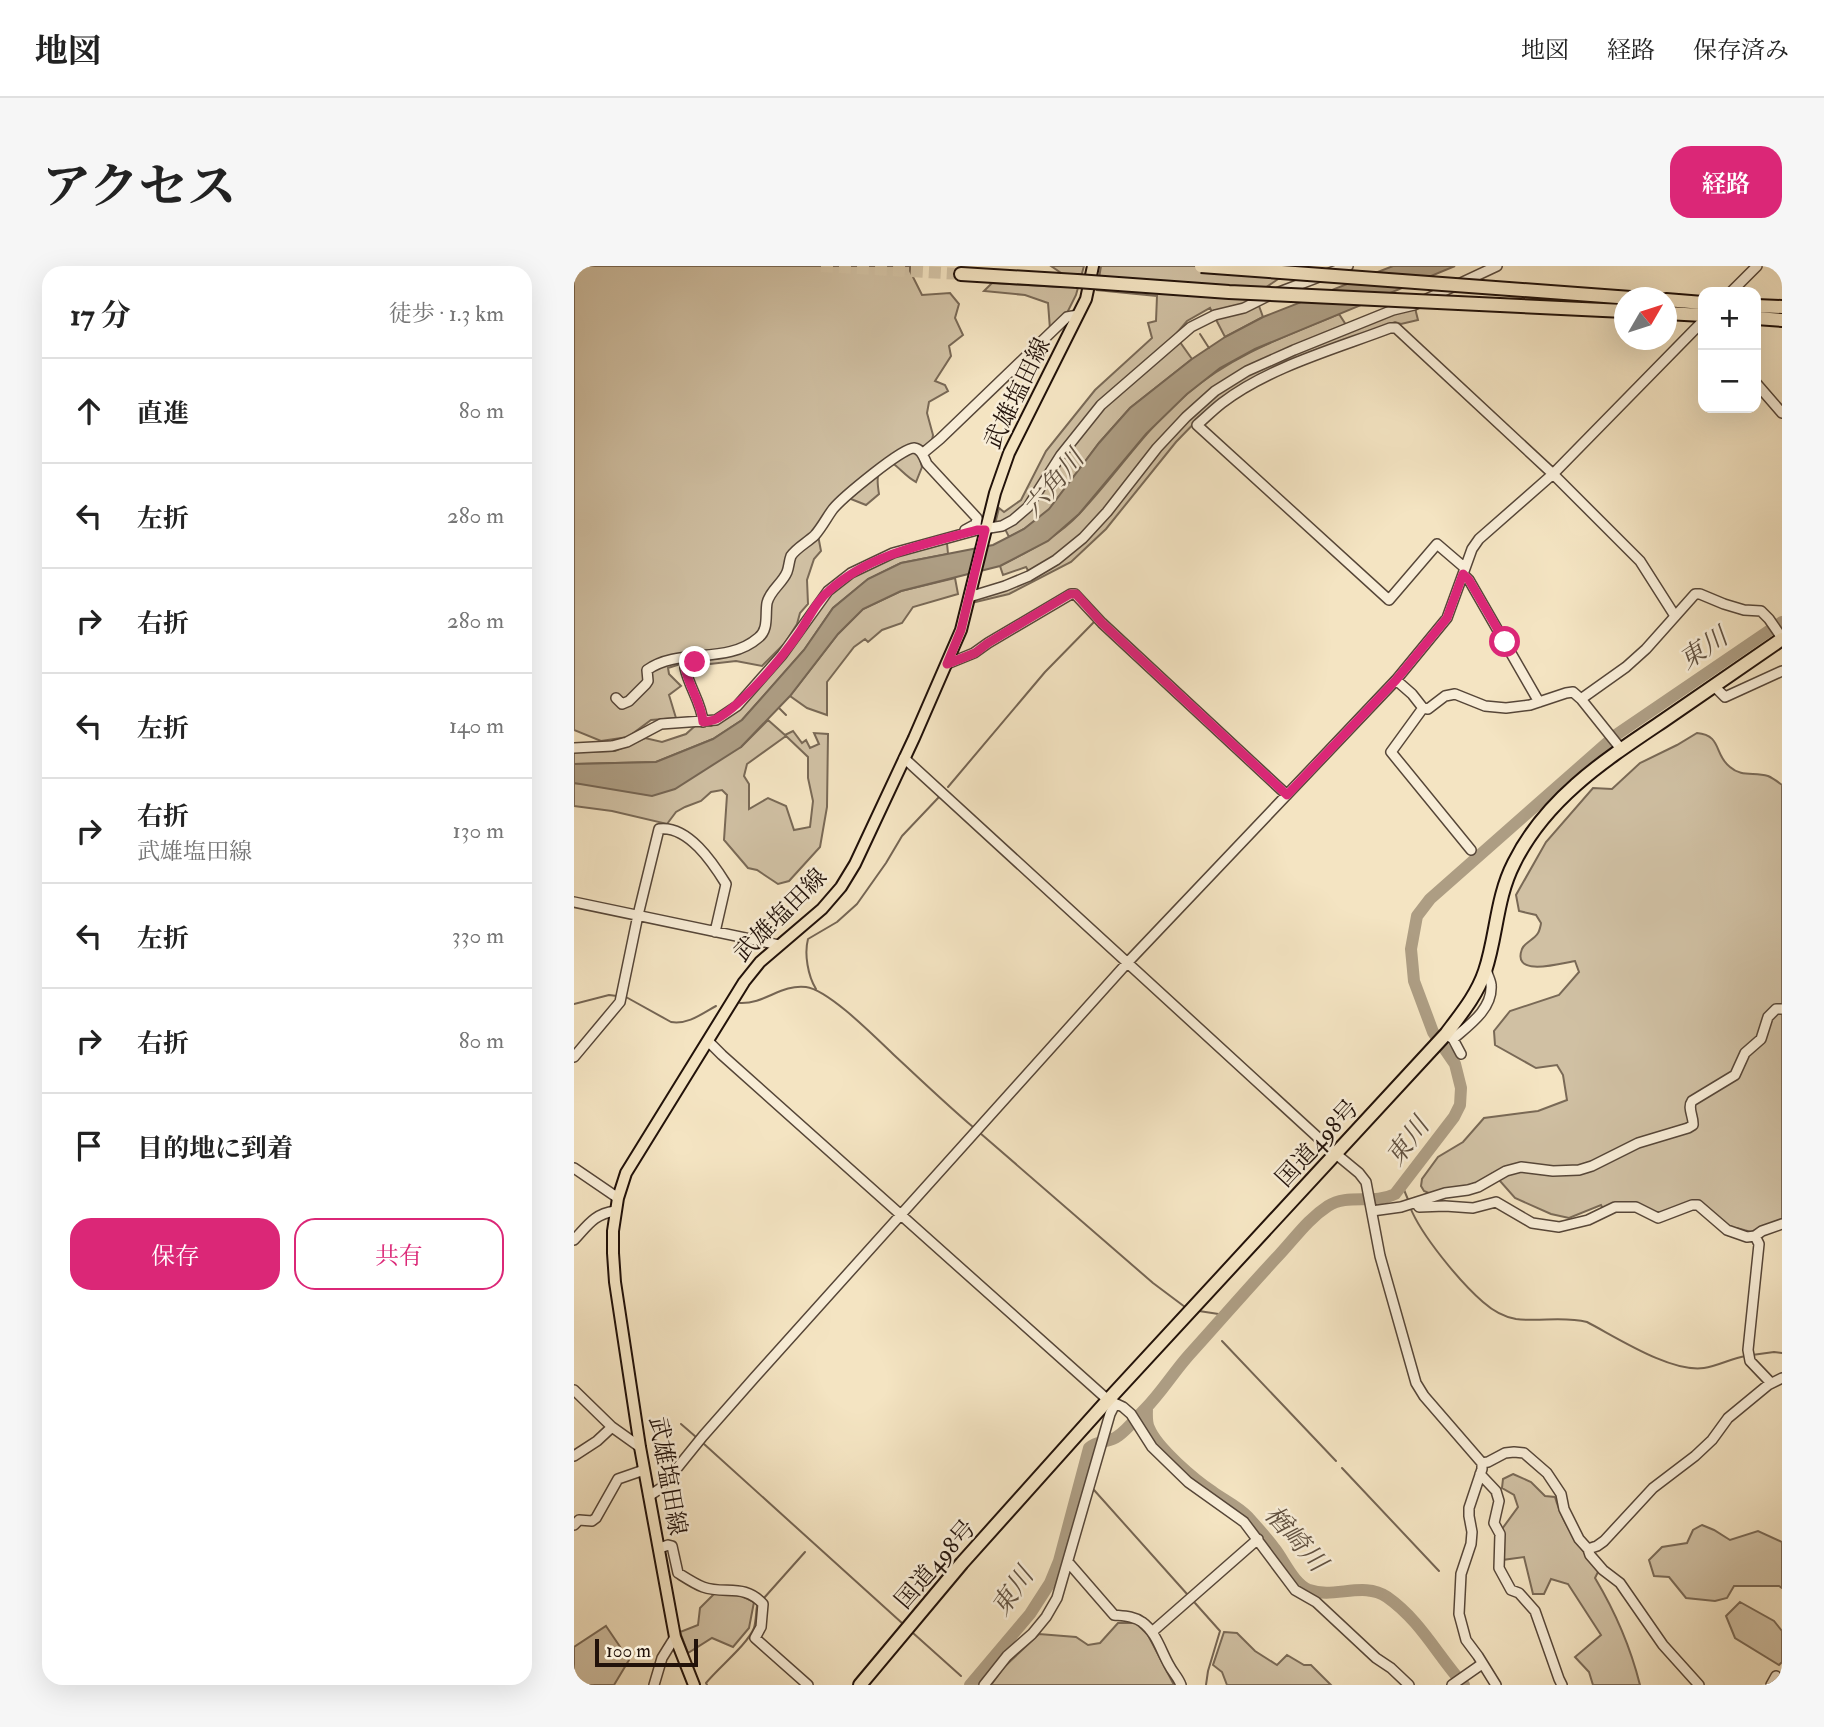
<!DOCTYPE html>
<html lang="ja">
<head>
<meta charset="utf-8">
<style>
	:root { --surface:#fff; --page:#f6f6f6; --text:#222; --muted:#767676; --line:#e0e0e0; --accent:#db2777 }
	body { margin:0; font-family:"IM FELL Double Pica","Noto Serif JP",serif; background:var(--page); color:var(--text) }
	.controls { position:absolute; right:21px; top:21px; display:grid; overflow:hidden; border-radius:14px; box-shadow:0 7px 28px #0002 }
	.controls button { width:63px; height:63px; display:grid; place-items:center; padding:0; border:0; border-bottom:2px solid var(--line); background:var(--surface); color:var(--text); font:35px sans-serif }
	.compass { position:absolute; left:1040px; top:21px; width:63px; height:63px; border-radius:50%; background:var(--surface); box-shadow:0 7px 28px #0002; rotate:51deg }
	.scale { position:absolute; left:21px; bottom:18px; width:103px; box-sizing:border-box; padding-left:7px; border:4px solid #22120a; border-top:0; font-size:19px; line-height:24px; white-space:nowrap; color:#22120a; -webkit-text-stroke:5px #f8edd7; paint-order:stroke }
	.stop { position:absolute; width:21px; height:21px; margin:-16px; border:5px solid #db2777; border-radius:50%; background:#fff }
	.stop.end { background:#db2777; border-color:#fff; box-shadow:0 2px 7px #0008 }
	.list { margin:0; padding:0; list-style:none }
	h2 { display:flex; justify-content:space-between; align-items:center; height:91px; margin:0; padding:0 28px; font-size:30px }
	h2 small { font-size:23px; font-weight:400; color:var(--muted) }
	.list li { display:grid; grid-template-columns:46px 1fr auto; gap:21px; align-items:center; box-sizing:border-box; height:105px; padding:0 28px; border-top:2px solid var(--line) }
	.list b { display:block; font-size:26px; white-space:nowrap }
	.list p { margin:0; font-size:23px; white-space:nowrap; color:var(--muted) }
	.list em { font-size:23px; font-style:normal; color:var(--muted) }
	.actions { display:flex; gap:14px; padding:21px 28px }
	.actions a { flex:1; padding:16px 0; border:2px solid var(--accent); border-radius:21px; text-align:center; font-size:24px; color:var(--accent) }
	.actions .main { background:var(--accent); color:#fff }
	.icon { flex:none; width:38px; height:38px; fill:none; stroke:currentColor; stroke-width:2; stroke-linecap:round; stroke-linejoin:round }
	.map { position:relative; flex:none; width:1208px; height:1419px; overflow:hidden; border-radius:21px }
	header { display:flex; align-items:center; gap:42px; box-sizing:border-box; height:98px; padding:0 35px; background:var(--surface); border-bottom:2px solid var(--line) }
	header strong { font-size:33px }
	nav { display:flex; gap:38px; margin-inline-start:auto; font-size:24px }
	.intro { display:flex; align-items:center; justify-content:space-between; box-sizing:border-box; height:168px; padding:0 42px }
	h1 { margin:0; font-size:49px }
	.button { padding:18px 32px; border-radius:21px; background:var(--accent); color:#fff; font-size:24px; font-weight:700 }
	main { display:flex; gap:42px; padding:0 42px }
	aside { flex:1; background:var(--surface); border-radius:21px; box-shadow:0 7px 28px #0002 }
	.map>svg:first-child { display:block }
	.green { fill:#d0c0a3; stroke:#796956; stroke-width:2; fill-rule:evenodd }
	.water { fill:#ad9d83; stroke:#756553; stroke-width:2 }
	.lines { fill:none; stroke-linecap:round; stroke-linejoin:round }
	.stream { stroke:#756553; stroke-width:2 }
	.river { stroke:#ad9d83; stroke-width:12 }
	.highway-tunnel { stroke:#d4c4a6; stroke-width:12; stroke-dasharray:12 6; stroke-linecap:butt }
	.minor-casing { stroke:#564638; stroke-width:12 }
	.major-casing { stroke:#22120a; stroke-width:14 }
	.highway-casing { stroke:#22120a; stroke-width:16 }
	.minor { stroke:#f8edd7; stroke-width:9 }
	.major { stroke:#f4e4c2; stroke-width:10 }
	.highway { stroke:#f4e4c2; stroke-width:12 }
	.highway-bridge-casing { stroke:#22120a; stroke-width:16; stroke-linecap:butt }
	.highway-bridge { stroke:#f4e4c2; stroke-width:12 }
	.route { stroke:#db2777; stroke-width:9 }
	.labels { text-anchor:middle; stroke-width:5; stroke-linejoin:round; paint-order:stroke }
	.street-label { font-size:24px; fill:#22120a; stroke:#f8edd7 }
	.water-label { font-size:26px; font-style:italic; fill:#615140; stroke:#f8edd7 }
</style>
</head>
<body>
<header>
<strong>地図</strong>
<nav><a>地図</a><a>経路</a><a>保存済み</a></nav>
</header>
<div class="intro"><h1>アクセス</h1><a class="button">経路</a></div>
<main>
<aside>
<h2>17 分<small>徒歩 · 1.3 km</small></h2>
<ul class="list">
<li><svg class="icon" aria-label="ahead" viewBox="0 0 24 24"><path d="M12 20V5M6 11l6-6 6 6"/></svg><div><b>直進</b></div><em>80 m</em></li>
<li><svg class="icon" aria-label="left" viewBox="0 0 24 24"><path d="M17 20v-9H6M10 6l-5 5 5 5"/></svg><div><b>左折</b></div><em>280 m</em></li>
<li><svg class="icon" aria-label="right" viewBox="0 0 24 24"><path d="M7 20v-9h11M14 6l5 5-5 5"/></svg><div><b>右折</b></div><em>280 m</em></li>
<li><svg class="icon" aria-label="left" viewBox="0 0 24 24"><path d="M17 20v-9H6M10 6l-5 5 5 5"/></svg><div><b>左折</b></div><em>140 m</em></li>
<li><svg class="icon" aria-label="right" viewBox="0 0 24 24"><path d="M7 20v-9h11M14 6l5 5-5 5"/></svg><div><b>右折</b><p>武雄塩田線</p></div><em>130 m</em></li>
<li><svg class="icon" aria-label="left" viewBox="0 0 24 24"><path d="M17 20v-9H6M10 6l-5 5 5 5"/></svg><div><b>左折</b></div><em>330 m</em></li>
<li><svg class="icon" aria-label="right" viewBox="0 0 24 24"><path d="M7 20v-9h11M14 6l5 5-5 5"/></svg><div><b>右折</b></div><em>80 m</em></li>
<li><svg class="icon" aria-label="arrive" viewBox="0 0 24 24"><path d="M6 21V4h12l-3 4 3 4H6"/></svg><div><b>目的地に到着</b></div></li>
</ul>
<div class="actions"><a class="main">保存</a><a>共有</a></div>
</aside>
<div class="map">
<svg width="1208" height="1419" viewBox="0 0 1208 1419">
	<rect width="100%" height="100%" fill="#f4e4c2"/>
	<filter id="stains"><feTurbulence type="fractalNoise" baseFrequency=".00286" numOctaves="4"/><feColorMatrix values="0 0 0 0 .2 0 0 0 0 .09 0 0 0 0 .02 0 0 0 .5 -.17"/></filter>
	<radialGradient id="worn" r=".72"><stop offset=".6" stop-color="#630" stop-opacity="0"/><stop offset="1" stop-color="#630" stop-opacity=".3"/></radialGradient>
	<path class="green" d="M0,0H336V5L348,29L376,27L385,38L381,52L389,69L375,80L377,90L361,115L371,119L374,125L355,136L353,147L359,169L358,175L345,190L348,201L342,216C332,211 326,202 317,196C302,208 302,209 305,228L292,239L267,229L243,264L247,285L240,293L233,314L234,338L226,347L223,358L211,377L188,400L162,395L136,398L122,393L94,402L95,408L107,420L95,429L102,452L77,454L54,471L27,475L0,464Z
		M477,0H510L502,29L493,47L476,63L474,37L451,29L410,25L418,17L486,21L491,16L490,9Z
		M527,0H723L681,29L689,51L651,71L636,42L613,55L601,69L618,93L556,142L525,177L475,244L450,263L435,271L428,257L421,258L425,242L430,246L447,234L472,185L521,124L578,72L574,57L582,55L583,30L523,24Z
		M841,42L844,54L827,58L821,56L721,94L632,145L602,176L532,263L497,296L435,328L402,336L403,331L458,311L452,301L429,309L426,300C455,285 484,271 506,247C543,208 572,162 614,127C660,88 710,71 765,48L776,65L819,46Z
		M373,277L374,288L327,297L294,313L259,342L230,384L168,454L139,473L82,496L0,498V486L41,485L71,472L88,476L112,468L122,459L137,460L150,454L165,441L228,369L253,331L276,311L321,289Z
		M381,312L384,328L339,341L328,357L308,364L294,376L291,373L280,381L253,416V449L233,442L216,430L264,368L289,343L327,325Z
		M194,454L211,469L219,465L228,477L232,474L236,482L245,478L240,467L254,468L253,541L246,581L215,615L204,618L183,604L174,602L150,574L153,529L148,524L137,526L127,535L111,541L102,546L93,558L38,545L0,540V517L11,518L167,481ZM212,470L234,491V512L239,535L236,561L220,564L212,540L194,532L175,543V518L170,510L173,498Z
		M1123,467C1148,469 1140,489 1156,501C1167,511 1180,506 1194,510C1199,512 1204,516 1208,519V953L1177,966L1163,962L1160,964L1126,937L1083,948L1063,938L1029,943L1027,939L995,952L977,948L941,932L919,907L899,919L857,928L850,925L847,920L848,913L864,891L889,876L910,852L964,845L993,834L989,809L983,799L962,802L921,779L920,765L936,745L985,729L1005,706L1001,695C988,697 937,712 948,683C951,676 960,674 964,667C965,666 967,659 967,657L962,649L945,645L942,629L972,576L1019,522L1038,523L1066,497L1103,479Z
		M939,1208L957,1216L971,1230L981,1231C989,1259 1005,1282 1025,1304L1021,1312C1042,1347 1056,1379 1066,1419H1019L1015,1406L1001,1391L1027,1369L994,1318L977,1313L970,1328H959L950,1291L928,1294V1263L944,1241L940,1229L928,1222L929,1213Z
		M1128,1259L1140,1264L1156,1274L1184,1265L1208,1276V1322L1205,1320H1160L1153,1332L1141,1335L1112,1332L1095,1311L1080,1310L1075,1294L1088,1281L1113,1277L1119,1264Z
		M141,1327L166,1329L180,1336L175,1362L159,1381L138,1372L114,1387L106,1366L124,1359L126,1342Z
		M1166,1336L1200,1355L1208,1365V1396L1205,1399L1161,1372L1152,1350Z
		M544,1357H562L574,1369L600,1419H417L430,1401L465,1368L502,1371L514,1379L526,1377Z
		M32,1360L55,1394L40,1419H0V1381Z
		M650,1366L663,1367L681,1385L703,1399L713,1389L730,1399H737L757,1419H653L648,1406L639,1399Z"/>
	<path class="water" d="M819,0H881L681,83L646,102L613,128L572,168L505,248L474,275L426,300L327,325L289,343L264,368L216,430L167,481L101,523L78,530L0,517V498L82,496L139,473L168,454L230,384L259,342L294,313L327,297L419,279L450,263L475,243L525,177L556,142L618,93L651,71L689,51Z"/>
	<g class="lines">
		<path class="stream" d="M626,68L635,82
			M205,442L212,449
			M374,521L471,406L520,356
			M242,723C234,710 230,688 234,673L263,656L283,638L312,597L328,570L365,531
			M52,731L97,756C114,759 129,747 142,740
			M166,737C191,738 207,718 232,721C255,724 302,772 320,789C346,813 372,838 399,861
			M0,738L35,729L43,730
			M406,867L579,1017L611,1041
			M828,919L835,936
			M836,941C847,969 886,1016 909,1036C918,1044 930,1051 942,1053C966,1056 989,1050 1013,1056C1042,1071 1097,1107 1130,1102C1144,1100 1158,1092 1172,1090
			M625,1045L651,1049
			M648,1075L762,1195
			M1178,1089L1200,1086L1208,1087
			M107,1158L122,1171
			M130,1178L328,1357
			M768,1202L865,1305
			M520,1224L613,1328
			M190,1332L231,1286
			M621,1337L646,1365L634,1405L632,1419
			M339,1367L387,1410
			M394,1416L397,1419
			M133,1419L132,1417C145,1401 173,1379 180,1362C182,1355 182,1346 183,1340"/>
		<path class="river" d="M573,1141C573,1149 572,1156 575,1162C583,1182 621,1214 639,1226C650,1234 665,1241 674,1251C683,1261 693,1272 701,1283C711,1296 720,1318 735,1324C760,1333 790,1315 813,1331C847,1355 863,1389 890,1419
			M396,1419L456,1348L476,1317L485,1295L515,1182C524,1174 535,1177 544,1170C554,1163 562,1152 571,1143C587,1127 599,1107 615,1089C645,1056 674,1022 705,989C721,972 734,953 754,940C774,927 799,939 821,928L880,851L886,839L887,822L881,798L859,766L840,715L837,683L843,650L856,633L1042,469L1208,356"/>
		<path class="highway-tunnel" d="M247,0L387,8"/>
		<g class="minor-casing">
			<path id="minor" d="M1157,26L1183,0
				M1182,117L1208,147
				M348,188L366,173L493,51L504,49
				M891,302L863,278L815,334L623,159C631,152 639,144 648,137C695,101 761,83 816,62H822L979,208L1066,295L1101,350
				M889,308L898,283L905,273L979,208L1129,55
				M395,331L431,320L455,310L482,294L509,272L533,246L583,182L612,151L641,125L673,105L720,84L819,44L840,39L923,0
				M125,390L121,396L111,402C115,421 128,438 129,456
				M373,398L400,387L414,377L497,328H501L528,357L713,529
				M822,414L838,428L849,442
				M1140,420L1151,431L1208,405
				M42,432L48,438L55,435L72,418L74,415L73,404C105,381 153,399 184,372C195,364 191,349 193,337C196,324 208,318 213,306C215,301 215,295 217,290C222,282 234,276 241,269C248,261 253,251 259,243C268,232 329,181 340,182C348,183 350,192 353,198L403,252L402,258L391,264
				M1007,433L1052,401L1072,383L1121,328H1126L1150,338L1170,344L1187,345L1195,353L1208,372
				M0,482L38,480L53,476L87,458L142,454L163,440L208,389L254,325L277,307L319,287L403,264L428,260L439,254L454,241L487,189L527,139L617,61L641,49L670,42L692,31L774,0
				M330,492L762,888L785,907L792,916L806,990L842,1117L850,1130L908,1197V1203L895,1242V1250L898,1266L897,1278L887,1308L885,1348L892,1374L904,1390L922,1419
				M897,584L817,486L849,442L854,443L871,430L881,428L911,440L932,442L956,439L992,427L999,426L1007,433L1047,483
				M0,636L205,679
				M872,768L879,773C894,760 919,743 917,719C917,715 913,708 912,703
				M879,773L887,788
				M134,775L148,789L534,1134L549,1141L557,1148L578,1181L614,1216L670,1256L721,1324L742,1336L802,1392L817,1402L835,1419
				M0,791L46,736L64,649L85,563C114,559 139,597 152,618L141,666
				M0,902L44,932
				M842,937L845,941L871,940L899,942L922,936L958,957L985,961L1014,954L1041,941H1062L1084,952L1118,939H1124L1153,964L1173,971L1181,970L1188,965L1208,958
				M798,945L827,941L871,927L894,924L904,921L932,905L947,901L979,905L1005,904L1018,900L1064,877L1114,862L1119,859C1120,851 1113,842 1118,835L1161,809L1171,787L1187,773L1194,751L1202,743H1208
				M1181,970L1185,978L1174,1084L1176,1095L1197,1117
				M0,974C14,959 20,948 41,945
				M0,1124L38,1161L66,1181
				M0,1190L23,1175L38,1161
				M908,1197L914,1196L931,1187L940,1186L950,1187L973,1207L987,1228L990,1243L1005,1273L1014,1283L1016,1289L1029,1304L1046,1317L1089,1379L1125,1419
				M906,1208L922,1225L925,1235L920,1257L926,1268L925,1302L937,1324L945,1327L961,1345L985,1413L988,1419
				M75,1230L87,1222L129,1170L181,1111L554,696L822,414L873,352L889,308L895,314L965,436
				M0,1259L5,1254L18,1255L22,1252L44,1213L70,1204
				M86,1282L94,1279L98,1280L104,1307C112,1312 121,1318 129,1321C151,1329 170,1317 189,1338L187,1361L181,1372L234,1419
				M1014,1283L1023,1280L1030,1275L1079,1222L1121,1190L1138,1174L1154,1152L1194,1119L1208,1112
				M494,1296L540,1349C550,1350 560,1350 568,1356C582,1366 587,1385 595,1399C599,1407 604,1411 607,1419
				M578,1366L684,1273
				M80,1419L88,1392L101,1371
				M410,1419L433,1390L458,1368L472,1351L483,1332L536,1148L541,1138
				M878,1419L908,1398
				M1197,1419L1202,1410"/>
		</g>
		<g class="major-casing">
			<path id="major" d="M120,1419L101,1371L66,1181L41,1016L39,987V965L44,932L52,907L170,716L186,696L248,643L267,621L281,598L340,472L387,364L421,227L435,187L512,33L519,0"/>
		</g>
		<g class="highway-casing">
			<path id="highway" d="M387,8L503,15
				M1092,34L1129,37
				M1182,40L1208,41
				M1092,47L1129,49
				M1182,52L1208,54
				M286,1419L388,1297L534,1134L872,768C887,748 903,729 911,705C923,669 922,632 940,597C972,532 1031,494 1089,455C1129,427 1169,400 1208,373"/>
		</g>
		<use href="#minor" class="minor"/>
		<use href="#major" class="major"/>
		<use href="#highway" class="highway"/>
		<g class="highway-bridge-casing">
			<path id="highway-bridge" d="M627,0L1057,32
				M503,15L655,26L1050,45"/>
		</g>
		<use href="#highway-bridge" class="highway-bridge"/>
	</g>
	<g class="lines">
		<path class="route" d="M121,396L111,402C115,421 128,438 129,456C135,455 140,455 144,452C170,437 208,392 225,367C235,352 242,335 256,324C296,288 352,278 403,264H411L387,364L373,398L401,387L414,377L496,328H502L528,357L713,529L822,414L873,352L889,308L895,314L931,376"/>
	</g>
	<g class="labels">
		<g class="street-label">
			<text transform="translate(443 127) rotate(-64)" y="8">武雄塩田線</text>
			<text transform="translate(206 649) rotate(-45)" y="8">武雄塩田線</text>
			<text transform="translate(743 877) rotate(-47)" y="8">国道498号</text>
			<text transform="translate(94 1210) rotate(80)" y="8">武雄塩田線</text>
			<text transform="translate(361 1298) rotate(-49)" y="8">国道498号</text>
		</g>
		<g class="water-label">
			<text transform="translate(479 217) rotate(-50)" y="9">六角川</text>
			<text transform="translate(1129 382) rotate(-34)" y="9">東川</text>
			<text transform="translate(833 875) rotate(-53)" y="9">東川</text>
			<text transform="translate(722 1272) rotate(48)" y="9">楢崎川</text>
			<text transform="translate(438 1325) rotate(-55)" y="9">東川</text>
		</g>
	</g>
	<rect width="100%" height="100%" filter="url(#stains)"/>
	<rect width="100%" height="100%" fill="url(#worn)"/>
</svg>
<div class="controls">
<button>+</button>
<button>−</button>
</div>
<svg class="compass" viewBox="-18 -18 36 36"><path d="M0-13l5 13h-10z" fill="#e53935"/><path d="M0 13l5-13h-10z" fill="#767676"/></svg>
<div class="scale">100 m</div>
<div class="stop" style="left:931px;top:376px"></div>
<div class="stop end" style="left:121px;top:396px"></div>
</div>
</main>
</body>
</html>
